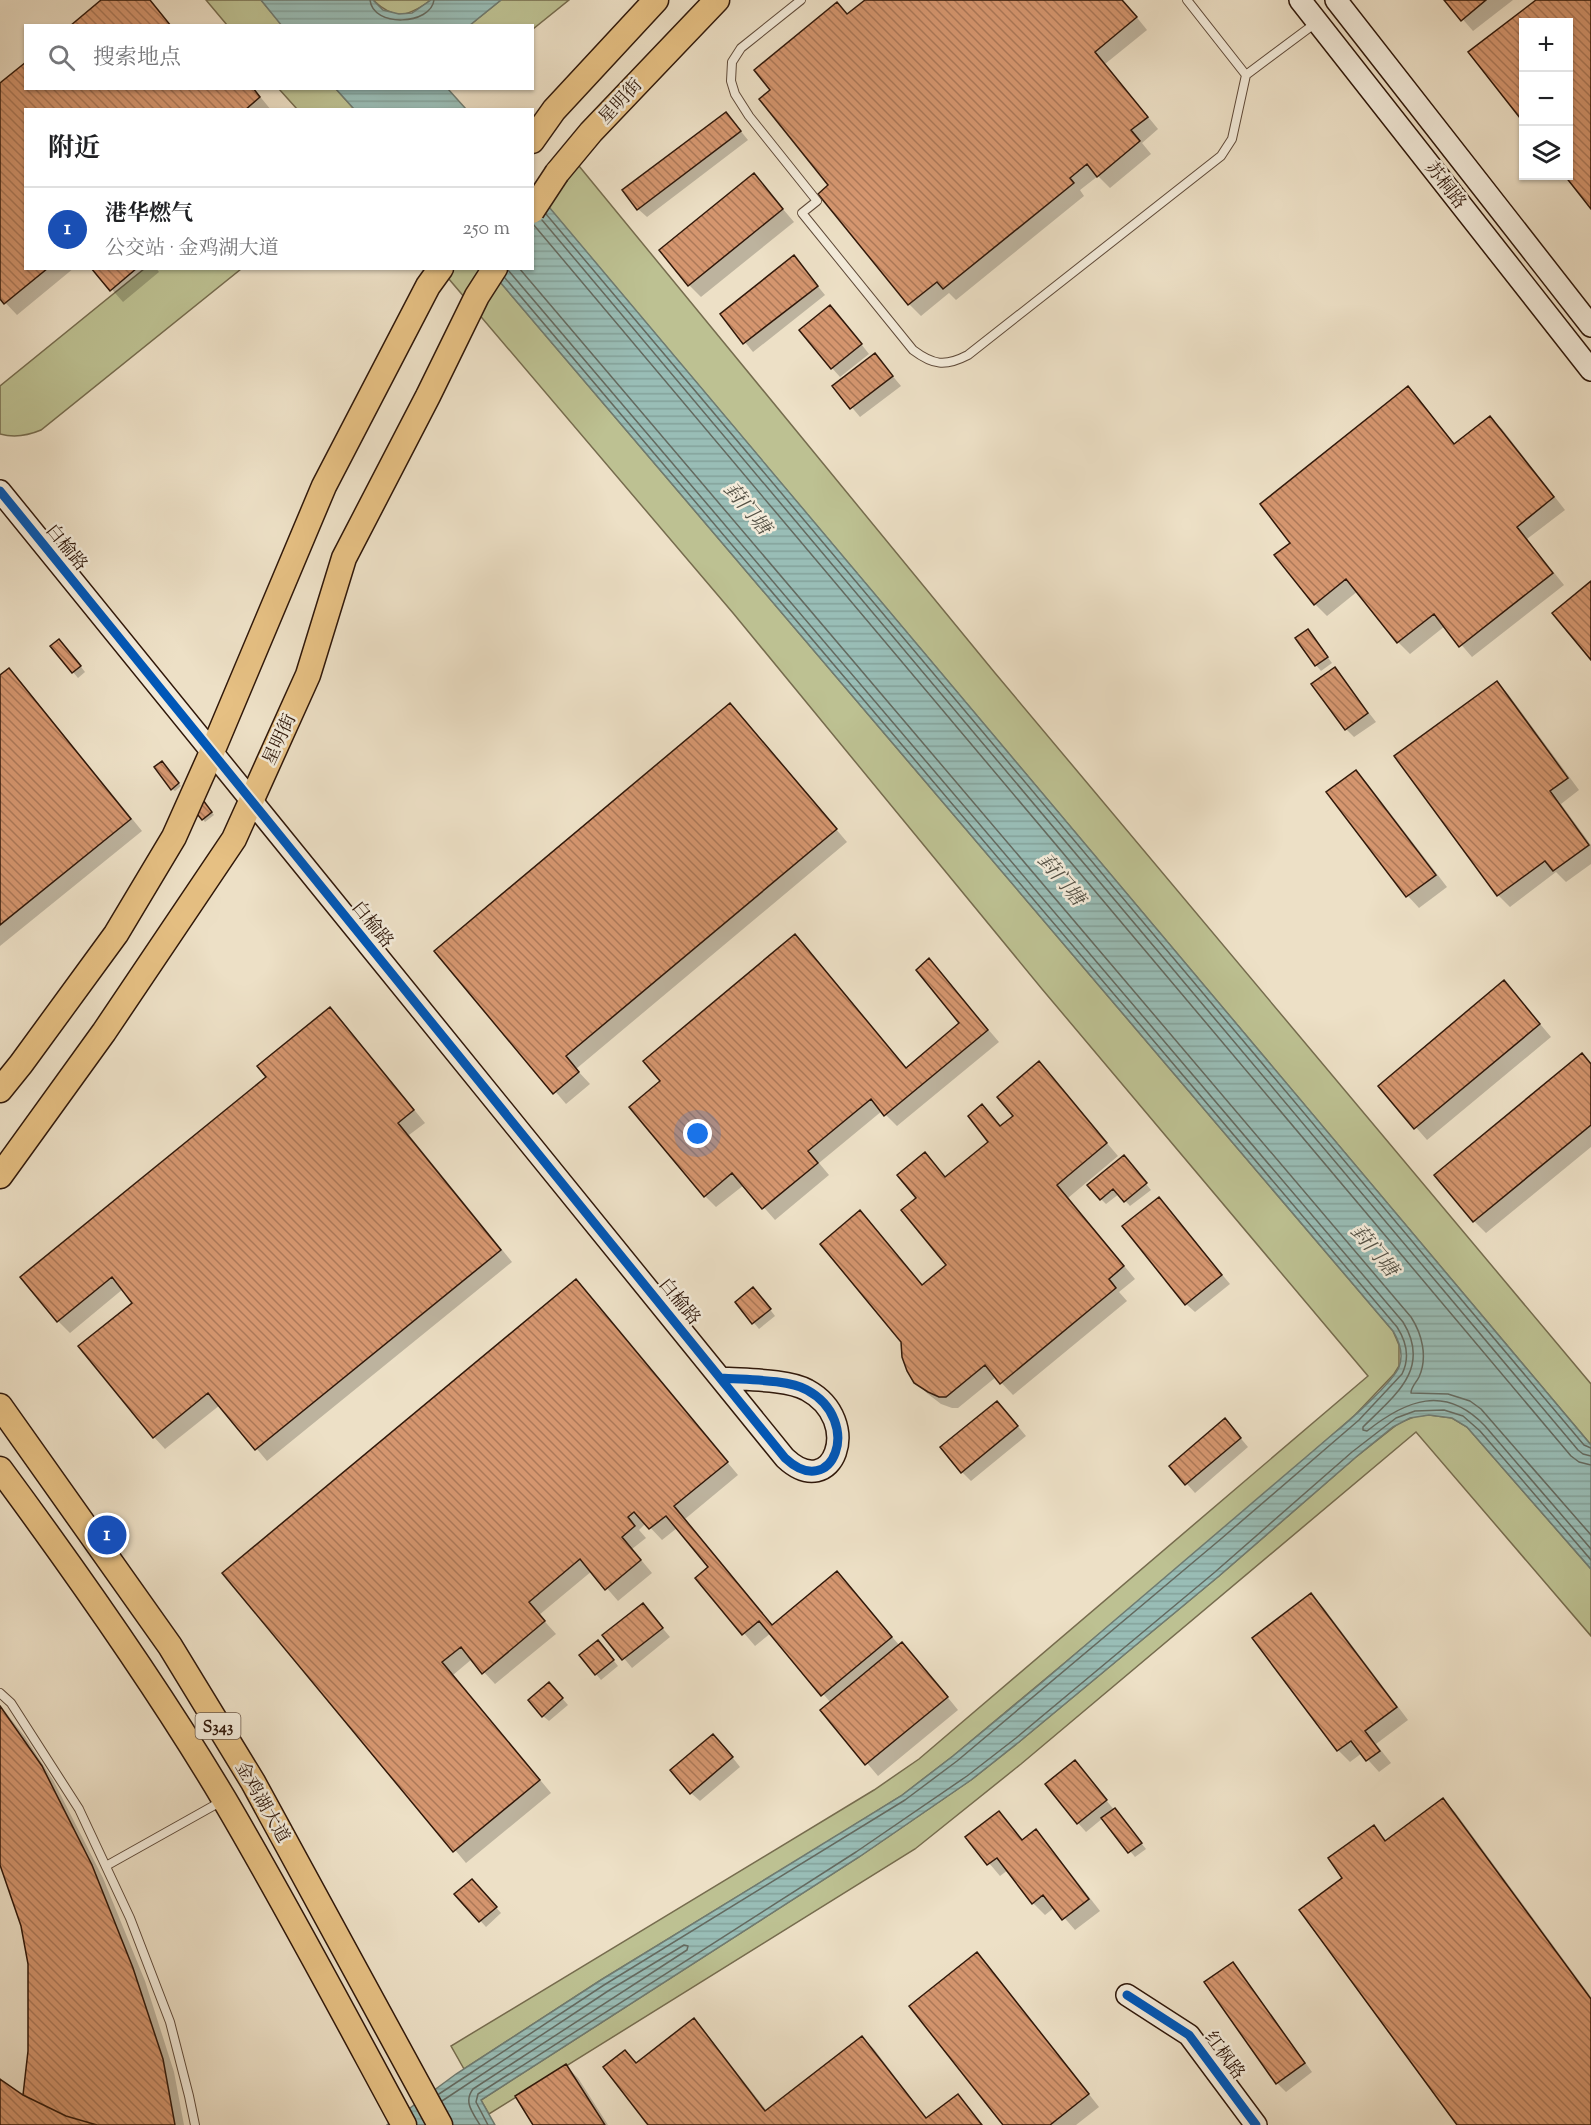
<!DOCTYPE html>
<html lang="zh">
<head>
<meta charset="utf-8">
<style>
	:root { --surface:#fff; --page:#f2f2f2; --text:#202124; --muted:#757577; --line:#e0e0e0; --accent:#ea580c }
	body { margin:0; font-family:"Sorts Mill Goudy","Noto Serif SC",serif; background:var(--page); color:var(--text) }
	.controls { position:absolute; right:18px; top:18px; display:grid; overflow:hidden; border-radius:0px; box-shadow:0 2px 4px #0004 }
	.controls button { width:54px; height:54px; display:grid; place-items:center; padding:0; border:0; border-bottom:2px solid var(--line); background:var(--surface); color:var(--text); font:30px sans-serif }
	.you { position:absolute; left:698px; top:1134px; width:21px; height:21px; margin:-15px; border:4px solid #fff; border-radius:50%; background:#1a73e8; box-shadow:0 0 0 9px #1a73e833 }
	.badge { display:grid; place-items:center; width:39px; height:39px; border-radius:50%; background:var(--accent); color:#fff; font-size:20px; font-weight:700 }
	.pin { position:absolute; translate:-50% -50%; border:3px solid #fff; box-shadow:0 2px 6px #0006 }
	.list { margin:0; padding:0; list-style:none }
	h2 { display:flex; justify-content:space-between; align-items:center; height:78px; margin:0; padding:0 24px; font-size:26px }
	h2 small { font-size:20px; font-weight:400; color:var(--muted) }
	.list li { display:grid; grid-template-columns:39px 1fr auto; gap:18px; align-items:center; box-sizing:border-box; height:84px; padding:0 24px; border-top:2px solid var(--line) }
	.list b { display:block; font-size:22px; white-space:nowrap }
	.list p { margin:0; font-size:20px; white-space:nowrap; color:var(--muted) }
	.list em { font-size:20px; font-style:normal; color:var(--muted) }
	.icon { flex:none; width:33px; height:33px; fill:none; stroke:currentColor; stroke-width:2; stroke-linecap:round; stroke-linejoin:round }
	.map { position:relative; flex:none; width:1591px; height:2125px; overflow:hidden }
	.search { position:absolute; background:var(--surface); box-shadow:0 2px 4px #0004; left:24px; top:24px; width:510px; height:66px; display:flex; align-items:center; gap:15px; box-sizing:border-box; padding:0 21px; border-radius:0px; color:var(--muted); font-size:22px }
	.panel { position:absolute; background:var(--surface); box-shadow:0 2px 4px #0004; left:24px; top:108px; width:510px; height:162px; border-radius:0px }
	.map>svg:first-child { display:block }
	.grass { fill:#bdc192; stroke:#766c4e; stroke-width:1.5 }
	.water { fill:url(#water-rules); stroke:#6f7b71; stroke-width:1.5 }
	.shadow { fill:#0003 }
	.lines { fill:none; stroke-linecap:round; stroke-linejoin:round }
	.shore { stroke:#646a60; stroke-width:1.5 }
	.building { fill:url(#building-back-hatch); stroke:#30180a; stroke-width:1.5 }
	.lane-casing { stroke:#5f4a39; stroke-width:10 }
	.secondary-casing { stroke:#30180a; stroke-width:24 }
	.primary-casing { stroke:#30180a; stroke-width:27 }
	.lane { stroke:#f3ebda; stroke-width:8 }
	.secondary { stroke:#f3ebda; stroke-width:21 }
	.primary { stroke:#e6c083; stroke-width:24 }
	.primary-bridge-casing { stroke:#30180a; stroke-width:27; stroke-linecap:butt }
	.primary-bridge { stroke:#e6c083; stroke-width:24 }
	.cycleway-casing { stroke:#f3ebda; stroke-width:13 }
	.cycleway { stroke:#0057b8; stroke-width:9 }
	.labels { text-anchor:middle; stroke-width:5; stroke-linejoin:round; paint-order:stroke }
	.shield { fill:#f3ebda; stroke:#6a5748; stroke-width:1.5 }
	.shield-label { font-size:16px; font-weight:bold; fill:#30180a }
	.street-label { font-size:18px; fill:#30180a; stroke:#f3ebda }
	.water-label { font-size:20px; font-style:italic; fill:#555246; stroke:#f3ebda }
</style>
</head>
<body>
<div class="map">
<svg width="1591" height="2125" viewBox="0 0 1591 2125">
	<defs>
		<pattern id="water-rules" width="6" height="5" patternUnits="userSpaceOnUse" patternTransform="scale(1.5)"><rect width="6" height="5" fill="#99bdb6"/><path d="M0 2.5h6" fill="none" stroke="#84a29b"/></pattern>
		<pattern id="building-back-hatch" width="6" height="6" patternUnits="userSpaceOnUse" patternTransform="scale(1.5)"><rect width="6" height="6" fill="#d5966f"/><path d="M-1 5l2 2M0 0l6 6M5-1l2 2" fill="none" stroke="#ad7959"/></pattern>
	</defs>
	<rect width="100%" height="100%" fill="#ede0c6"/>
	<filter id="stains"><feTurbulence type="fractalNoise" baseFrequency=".00333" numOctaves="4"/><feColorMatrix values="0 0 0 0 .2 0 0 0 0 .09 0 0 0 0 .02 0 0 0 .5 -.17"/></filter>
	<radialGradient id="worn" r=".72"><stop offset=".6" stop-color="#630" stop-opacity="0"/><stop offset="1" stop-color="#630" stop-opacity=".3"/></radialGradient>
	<path class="grass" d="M206,0H261L282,25H227Z
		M373,0H431C408,17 395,21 373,0Z
		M501,0H569L533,29L532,26L470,25Z
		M279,89H336L354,109H297Z
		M579,166L995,673L1591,1384V1445L540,197Z
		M144,269H241L41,430C27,436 15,438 0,434V386Z
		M447,269H489L1393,1331L1399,1345V1366L1394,1374L1355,1415L1219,1534L953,1756L901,1796L840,1834L601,1980L464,2069L451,2046L874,1790L919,1759L1368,1376L1042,989L733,613L443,272Z
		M1429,1415L1452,1418L1467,1427L1591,1569V1636L1416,1432L1021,1764L915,1849L489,2114L481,2100L859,1857L971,1780L1019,1742L1219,1576L1356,1457L1399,1423L1416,1416Z"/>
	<path class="water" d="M261,0H373L383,10L399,14L412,13L431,0H501L470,25L282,26Z
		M336,89H448L466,109H354Z
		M533,188L1591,1445V1569L1467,1427L1452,1418L1429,1415L1410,1418L1393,1427L1356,1457L1219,1576L1019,1742L971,1780L859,1857L481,2100L495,2125H387L456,2074L601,1980L901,1796L953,1756L1040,1684L1333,1434C1348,1422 1393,1382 1399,1367C1404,1354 1399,1341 1393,1331L489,269L532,268Z"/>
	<path class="shadow" d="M867,0H1123L1147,30L1105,64L1158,129L1142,143L1151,154L1110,188L1098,176L1080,190L1084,196L956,300L949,293L921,316L909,304L820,194L830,186L772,90L837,4L848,15Z
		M1446,0H1513L1473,31Z
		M1538,0H1591V207L1566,176H1568V22H1524L1471,53Z
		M0,85L26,88H253L271,110H26V268H74L17,315L0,297Z
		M726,113L748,140L647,217L638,209Z
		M754,175L794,222L701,297L689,285Z
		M794,257L825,295L753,352L722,314Z
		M93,268H156L159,272L123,302Z
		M839,316L869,354L840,377L832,368Z
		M875,355L901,386L860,417L834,386Z
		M1408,388L1420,400L1455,445L1490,418L1502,429L1565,510L1527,539L1564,585L1472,657L1445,626L1410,654L1398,642L1358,591L1327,616L1315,604L1292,543Z
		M1308,631L1332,663L1321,671L1316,665Z
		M65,646L85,672L78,678L52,647Z
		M1335,669L1376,722L1354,737L1346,729Z
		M9,670L21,682L142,831L0,946V677Z
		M1497,683L1508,694L1579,790L1561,804L1591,845V864L1566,882L1556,872L1510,907L1498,895Z
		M730,705L847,842L576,1069L590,1084L566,1104L436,952Z
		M164,765L181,786L175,791L172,789Z
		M1356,772L1367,783L1447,887L1419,908L1408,896L1329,792Z
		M202,800L214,815L205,822L191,804Z
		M795,936L907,1069L961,1023L929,960L999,1042L897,1126L882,1111L819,1163L829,1175L775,1220L744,1185L716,1207L705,1196L662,1082Z
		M1515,994L1551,1037L1427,1140L1380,1086Z
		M330,1009L342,1021L425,1123L409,1135L512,1262L267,1461L220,1405L165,1449L154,1437L134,1303L123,1289L70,1333L58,1321L268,1077Z
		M1039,1063L1118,1156L1068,1198L1135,1279L1119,1292L1127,1301L1013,1395L996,1377L958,1408H952L941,1404L928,1394L915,1382L860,1212L923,1286L948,1265L918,1198L936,1166L946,1178L990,1142L982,1106L1001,1127L1015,1116Z
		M1591,1064V1147L1486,1233L1474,1221Z
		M1129,1163L1151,1190L1130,1206L1119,1194L1106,1204L1101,1199Z
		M1159,1199L1230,1284L1195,1312L1186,1304Z
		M576,1281L738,1475L685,1519L773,1626L837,1573L900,1646L902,1644L914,1656L958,1710L878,1776L822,1710L831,1703L771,1633L755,1646L697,1578L710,1567L677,1528L662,1540L646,1523L639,1530L646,1538L632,1549L652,1573L618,1601L592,1571L539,1615L556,1634L495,1684L472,1659L453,1675L551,1793L466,1863L224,1573Z
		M759,1295L775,1316L759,1329L737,1302Z
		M1005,1411L1026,1436L971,1481L962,1472Z
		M1233,1429L1248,1447L1195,1493L1171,1466Z
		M1311,1595L1323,1607L1408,1720L1376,1744L1391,1763L1379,1772L1362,1753L1350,1762L1338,1750L1254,1638Z
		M643,1605L670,1637L632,1668L605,1635Z
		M603,1647L618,1666L601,1680L581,1656Z
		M555,1690L568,1705L549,1721L543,1716Z
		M0,1705L25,1737L53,1780L103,1878L145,1981L174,2072L184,2125H0V2079L25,2098L30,2051V1964L22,1925L0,1861Z
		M722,1744L740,1767L700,1801L691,1793Z
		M1075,1762L1146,1849L1135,1857L1103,1818L1086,1832L1078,1823Z
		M1443,1800L1455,1812L1591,1997V2125H1459L1344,1878L1374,1827L1387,1841Z
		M999,1813L1023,1841L1036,1831L1047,1843L1100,1911L1075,1930L1055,1907L1045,1915L1033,1903L1008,1870L1000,1876L967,1837Z
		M477,1886L501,1913L486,1927L456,1894Z
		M976,1954L988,1966L1099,2107L1076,2125H1005Z
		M1232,1964L1241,1973L1312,2072L1286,2092L1277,2083Z
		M694,2020L705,2032L767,2111L862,2037L874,2049L927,2119L957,2096L983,2125H650L625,2052L637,2064Z
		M566,2066L578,2078L608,2125H535Z"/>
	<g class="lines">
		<path class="shore" d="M370,0C373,28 431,25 434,0
			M546,214L1584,1445L1591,1448
			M542,220L1578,1450L1583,1454L1591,1456
			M533,224L1571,1456L1579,1462L1591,1465
			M519,268L1411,1317C1422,1334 1428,1357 1419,1377C1416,1383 1411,1387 1411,1393L1448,1394L1470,1401L1481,1409L1591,1535
			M508,270L1403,1322C1432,1369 1394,1396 1363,1427V1430L1367,1431C1406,1400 1445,1384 1485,1426L1591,1549
			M439,2094L604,1985L905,1800L957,1761L1222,1538L1359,1420L1402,1374C1410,1358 1406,1341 1397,1327L505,278
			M442,2101L608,1991L684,1945L688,1946L687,1950L473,2089C463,2102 473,2113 480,2125
			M488,2125L476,2102L478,2094L856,1852L967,1776L1016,1738L1215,1572L1352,1452L1396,1418L1415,1411L1444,1410L1463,1416L1480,1431L1591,1560"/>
	</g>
	<path class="building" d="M101,0H150L171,26H70Z
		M865,0H1122L1137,17L1095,52L1148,117L1131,130L1140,141L1097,177L1087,164L1070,178L1074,183L943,289L937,282L908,305L818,194L828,185L759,99L770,90L754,70L837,2L847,14Z
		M1444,0H1486L1461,21Z
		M1536,0H1591V209L1565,176H1568V22H1524V123L1468,52Z
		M26,62V88H253L260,97L245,110H26V268H48L4,304L0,299V83Z
		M726,112L741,131L637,210L622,190Z
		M754,173L783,209L688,286L659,250Z
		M794,255L818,286L743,344L720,314Z
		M91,268H137L110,291Z
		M830,305L862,344L831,369L799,330Z
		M875,353L893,376L850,409L832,386Z
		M1408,386L1454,444L1490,416L1554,497L1517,527L1553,573L1459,647L1434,614L1397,643L1346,579L1314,605L1274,555L1290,543L1260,504Z
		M1591,581V660L1552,613Z
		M1308,629L1328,657L1315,666L1295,638Z
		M59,639L81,666L72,673L50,646Z
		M1335,667L1368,713L1345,730L1311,684Z
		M9,668L131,819L0,925V675Z
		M1497,681L1568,778L1550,791L1589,845L1553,871L1545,861L1497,896L1394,756Z
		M730,703L837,829L566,1056L579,1072L553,1094L434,951Z
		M162,761L179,783L171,790L154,767Z
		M1356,770L1436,875L1406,897L1326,792Z
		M200,796L212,812L202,820L189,804Z
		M795,934L906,1068L959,1023L916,970L929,958L988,1030L884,1116L871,1099L808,1151L818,1163L762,1209L732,1173L704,1197L629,1107L660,1081L643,1061Z
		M1504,980L1540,1024L1414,1129L1378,1086Z
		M330,1007L414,1110L398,1123L501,1250L255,1450L208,1393L153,1438L78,1346L132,1303L112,1277L57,1322L20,1277L266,1077L257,1066Z
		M1582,1053L1591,1064V1125L1473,1222L1434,1175Z
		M1039,1061L1107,1143L1057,1185L1124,1266L1109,1279L1116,1288L1000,1384L985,1365L946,1397H939L928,1392L914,1383L907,1371L902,1357L901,1342L820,1244L860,1210L922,1285L946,1265L901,1210L916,1198L897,1175L925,1152L945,1177L988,1142L968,1116L982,1104L1000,1126L1013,1116L997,1097Z
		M1124,1155L1147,1183L1124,1202L1113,1189L1100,1200L1087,1185Z
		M1159,1197L1222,1275L1185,1305L1122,1226Z
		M576,1279L728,1462L674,1506L772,1625L837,1571L892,1637L821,1696L759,1621L742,1635L695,1578L708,1567L666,1516L649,1529L634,1512L628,1517L635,1526L622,1537L641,1560L605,1590L580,1559L529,1602L545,1621L482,1674L461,1647L442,1662L540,1780L453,1852L222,1573Z
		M753,1287L771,1309L752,1324L735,1302Z
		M997,1401L1018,1426L961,1473L940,1447Z
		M1225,1418L1241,1438L1185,1485L1169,1466Z
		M1311,1593L1397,1707L1365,1731L1380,1751L1366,1761L1351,1741L1337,1751L1252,1638Z
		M643,1603L663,1628L622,1660L602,1635Z
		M598,1640L614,1660L595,1675L579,1655Z
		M902,1642L948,1697L865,1765L820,1710Z
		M549,1682L563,1698L542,1717L528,1700Z
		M0,1706L42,1766L92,1865L133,1968L163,2059L175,2125H97L66,2116L23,2095L28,2051V1964L21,1926L0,1865Z
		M713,1734L733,1757L690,1794L670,1770Z
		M1075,1760L1107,1800L1077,1824L1045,1784Z
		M1443,1798L1591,1999V2125H1457L1299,1910L1342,1878L1328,1858L1374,1825L1385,1841Z
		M1115,1808L1142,1843L1128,1853L1101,1818Z
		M999,1811L1022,1840L1036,1829L1089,1899L1062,1920L1043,1895L1032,1904L997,1858L987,1865L965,1837Z
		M472,1879L497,1907L479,1922L454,1894Z
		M977,1952L1089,2094L1050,2125H1003L909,2006Z
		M1233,1962L1305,2063L1276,2084L1204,1982Z
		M694,2018L765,2111L862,2036L926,2118L958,2094L982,2125H648L603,2067L625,2050L636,2063Z
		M566,2064L605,2125H533L515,2096Z
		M0,2079L23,2095L66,2116L97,2125H0Z"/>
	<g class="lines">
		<g class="lane-casing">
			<path id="lane" d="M801,0L741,48L732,62L731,81L735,94L749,116L817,201L802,213L913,350C933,365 945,367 968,355L1221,156L1232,139L1246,75L1317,22
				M1187,0L1246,75
				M0,1693L11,1703L79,1809L130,1918L170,2022L189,2096L195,2125
				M106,1866L222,1801"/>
		</g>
		<g class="secondary-casing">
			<path id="secondary" d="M1300,0L1591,370
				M1336,0L1591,326
				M0,491L785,1458C833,1503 864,1421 807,1390C788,1379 743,1380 721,1378
				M1127,1995L1189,2035L1256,2125"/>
		</g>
		<g class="primary-casing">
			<path id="primary" d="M532,141L554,110L656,0
				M557,173L591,132L717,0
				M0,1090L21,1064L116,934L174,837L212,752L324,486L428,286L441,268
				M0,1176L104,1032L234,839L308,675L344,558L428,396L477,296L495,268
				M0,1406L170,1646L253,1782L440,2125
				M0,1469C79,1576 156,1685 224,1799C287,1906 345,2016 404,2125"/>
		</g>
		<use href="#lane" class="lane"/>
		<use href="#secondary" class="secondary"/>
		<use href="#primary" class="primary"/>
		<g class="primary-bridge-casing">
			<path id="primary-bridge" d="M532,211L557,173"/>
		</g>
		<use href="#primary-bridge" class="primary-bridge"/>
		<g class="cycleway-casing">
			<path id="cycleway" d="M0,491L785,1458C833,1503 864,1421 807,1390C788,1379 743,1380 721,1378
				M1127,1995L1189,2035L1256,2125"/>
		</g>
		<use href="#cycleway" class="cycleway"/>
	</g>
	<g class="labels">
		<rect class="shield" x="195.5" y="1713" width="45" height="26" rx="4.5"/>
		<g class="shield-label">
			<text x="218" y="1732">S343</text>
		</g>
		<g class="street-label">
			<text transform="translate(620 101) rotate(-47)" y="6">星明街</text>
			<text transform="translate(1446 185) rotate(52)" y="6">苏桐路</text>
			<text transform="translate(67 547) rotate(51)" y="6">白榆路</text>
			<text transform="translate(279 739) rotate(-65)" y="6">星明街</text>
			<text transform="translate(373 924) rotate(51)" y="6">白榆路</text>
			<text transform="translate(680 1301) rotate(51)" y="6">白榆路</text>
			<text transform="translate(263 1802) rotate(60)" y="6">金鸡湖大道</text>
			<text transform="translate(1225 2055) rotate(54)" y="6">红枫路</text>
		</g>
		<g class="water-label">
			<text transform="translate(748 508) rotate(50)" y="7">葑门塘</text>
			<text transform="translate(1062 879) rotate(50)" y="7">葑门塘</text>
			<text transform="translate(1375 1250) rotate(50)" y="7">葑门塘</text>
		</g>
	</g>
	<rect width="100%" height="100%" filter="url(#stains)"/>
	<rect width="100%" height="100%" fill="url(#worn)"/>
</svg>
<div class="controls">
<button>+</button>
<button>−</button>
<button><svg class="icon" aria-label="layers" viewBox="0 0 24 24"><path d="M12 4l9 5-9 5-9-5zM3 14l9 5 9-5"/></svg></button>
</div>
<div class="you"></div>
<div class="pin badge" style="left:107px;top:1535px;background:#1a4fb4">1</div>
<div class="search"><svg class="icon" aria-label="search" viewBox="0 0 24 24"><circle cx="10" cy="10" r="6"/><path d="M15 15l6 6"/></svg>搜索地点</div>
<section class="panel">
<h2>附近<small></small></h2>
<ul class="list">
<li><span class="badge" style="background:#1a4fb4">1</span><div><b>港华燃气</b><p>公交站 · 金鸡湖大道</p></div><em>250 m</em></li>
</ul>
</section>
</div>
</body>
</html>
